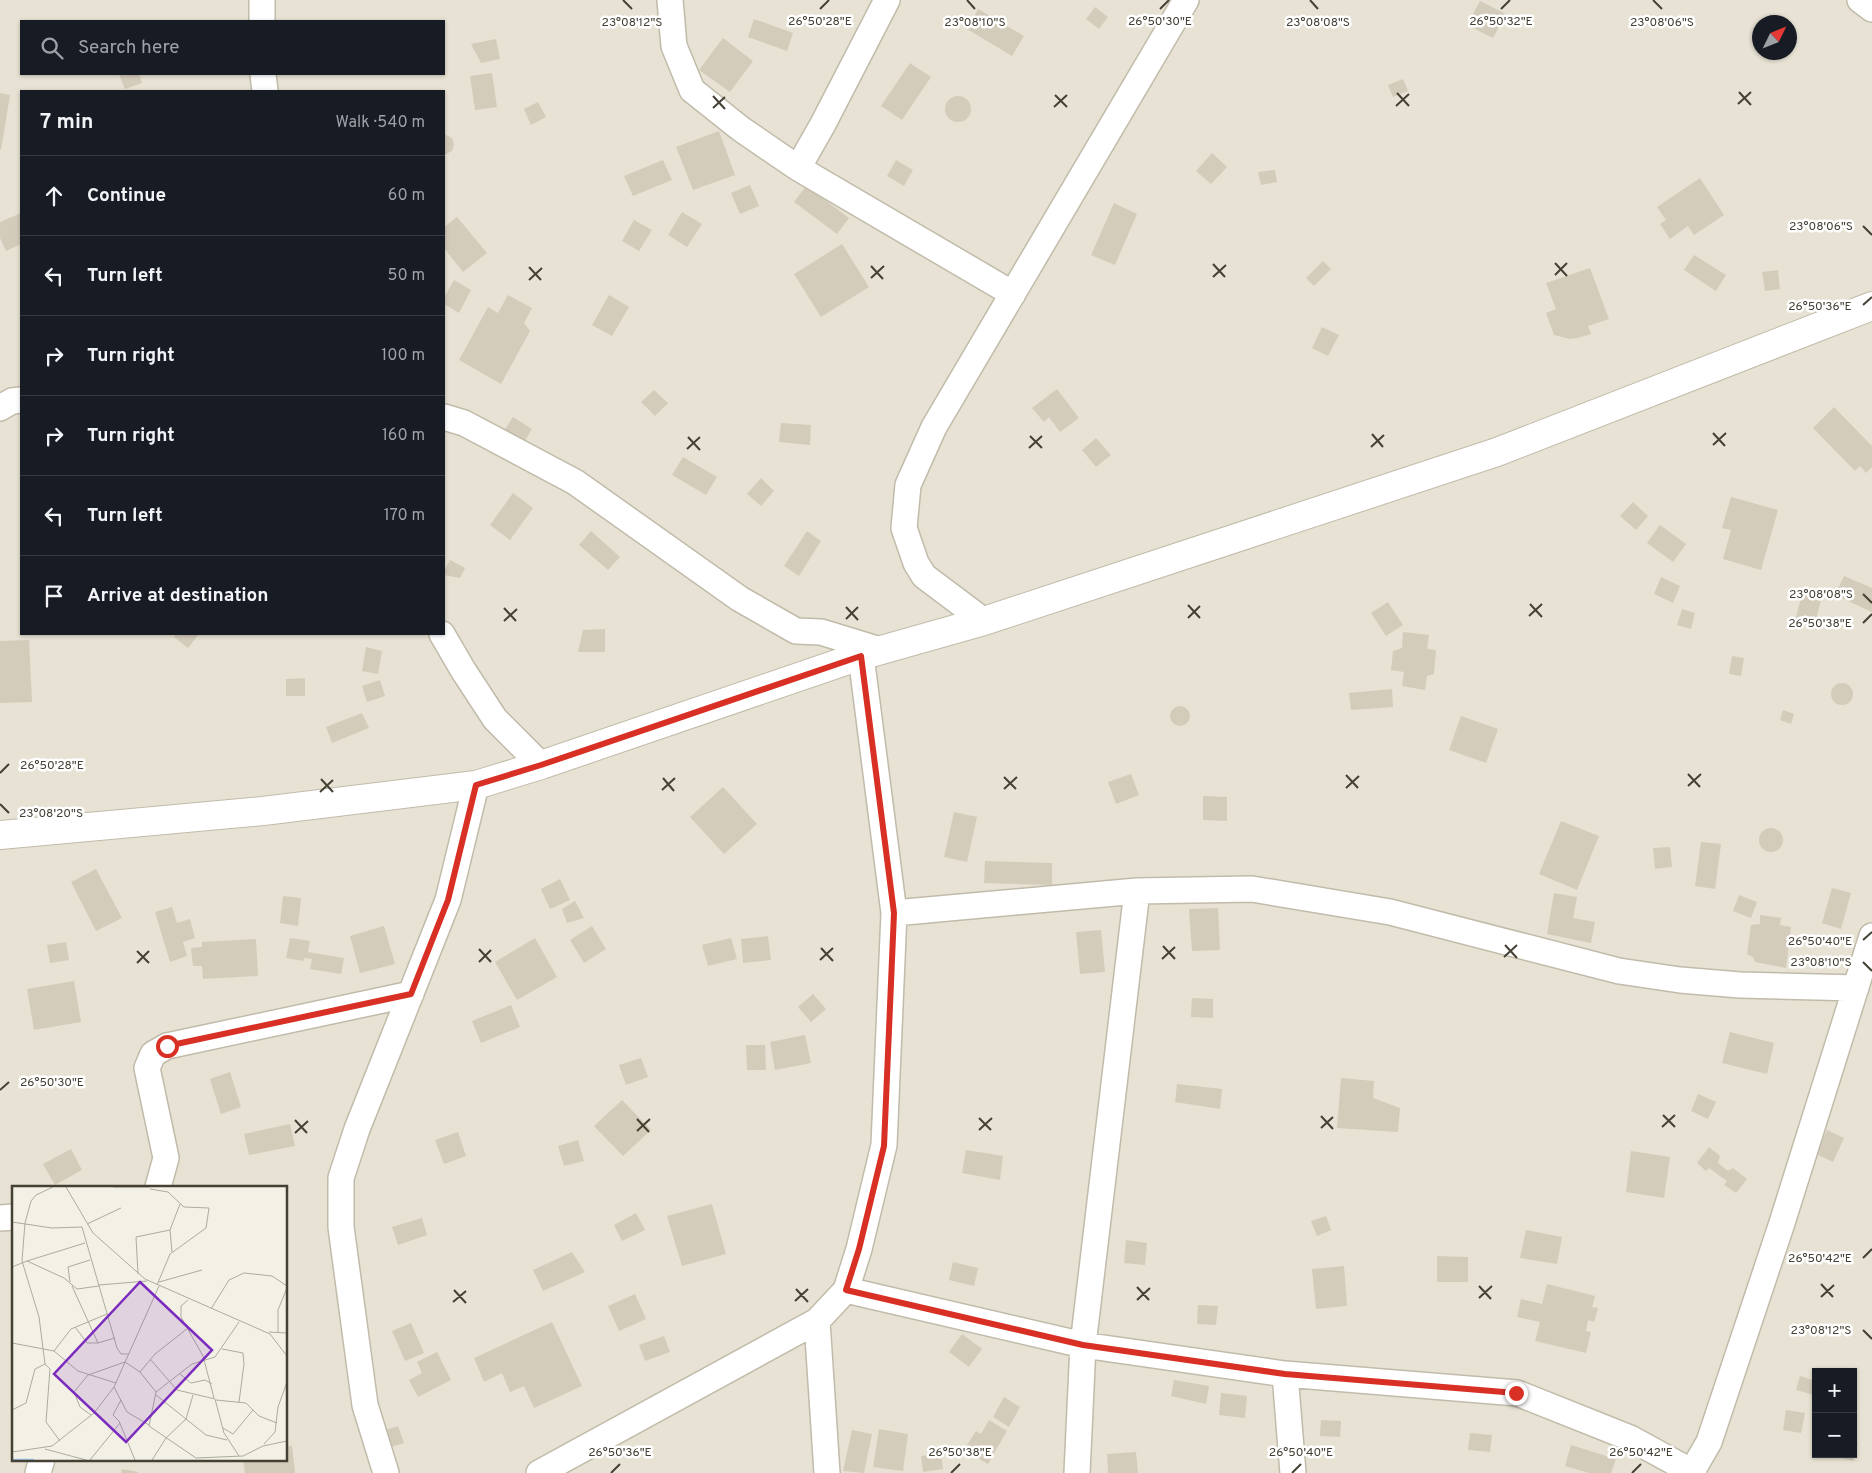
<!DOCTYPE html>
<html lang="en">
<head>
<meta charset="utf-8">
<style>
	:root { --surface:#171b24; --page:#20242c; --text:#f1f3f6; --muted:#9ea1a6; --line:#363941 }
	body { margin:0; font-family:Overpass,sans-serif; background:var(--page); color:var(--text) }
	.controls { position:absolute; right:15px; bottom:15px; display:grid; overflow:hidden; border-radius:0px; box-shadow:0 1px 4px #0004 }
	.controls button { width:45px; height:45px; display:grid; place-items:center; padding:0; border:0; border-bottom:1px solid var(--line); background:var(--surface); color:var(--text); font:25px sans-serif }
	.compass { position:absolute; left:1752px; top:15px; width:45px; height:45px; border-radius:50%; background:var(--surface); box-shadow:0 1px 4px #0004; rotate:47deg }
	.stop { position:absolute; width:15px; height:15px; margin:-11px; border:4px solid #d93025; border-radius:50%; background:#fff }
	.stop.end { background:#d93025; border-color:#fff; box-shadow:0 1px 5px #0008 }
	.list { margin:0; padding:0; list-style:none }
	h2 { display:flex; justify-content:space-between; align-items:center; height:65px; margin:0; padding:0 20px; font-size:21px }
	h2 small { font-size:16px; font-weight:400; color:var(--muted) }
	.list li { display:grid; grid-template-columns:32px 1fr auto; gap:15px; align-items:center; box-sizing:border-box; height:80px; padding:0 20px; border-top:1px solid var(--line) }
	.list b { display:block; font-size:19px; white-space:nowrap }
	.list em { font-size:16px; font-style:normal; color:var(--muted) }
	.icon { flex:none; width:28px; height:28px; fill:none; stroke:currentColor; stroke-width:2; stroke-linecap:round; stroke-linejoin:round }
	.map { position:relative; flex:none; width:1872px; height:1473px; overflow:hidden }
	.search { position:absolute; background:var(--surface); box-shadow:0 1px 4px #0004; left:20px; top:20px; width:425px; height:55px; display:flex; align-items:center; gap:12px; box-sizing:border-box; padding:0 18px; border-radius:0px; color:var(--muted); font-size:19px }
	.panel { position:absolute; background:var(--surface); box-shadow:0 1px 4px #0004; left:20px; top:90px; width:425px; height:545px; border-radius:0px }
	.map>svg:first-child { display:block }
	.residential { fill:#e7e2d3; fill-rule:evenodd }
	.building { fill:#d4ccba }
	.lines { fill:none; stroke-linecap:round; stroke-linejoin:round }
	.minor-casing { stroke:#c1bbaa; stroke-width:28 }
	.tertiary-casing { stroke:#c1bbaa; stroke-width:30 }
	.minor { stroke:#fff; stroke-width:25 }
	.tertiary { stroke:#fff; stroke-width:28 }
	.route { stroke:#d93025; stroke-width:6 }
	.ticks { fill:none; stroke:#454034; stroke-width:2 }
	.inset-river { fill:none; stroke:#a0caf1; stroke-width:2.5 }
	.inset-road { fill:none; stroke:#adaa9e; stroke-width:1 }
	.view { fill:#7b2cbf; fill-opacity:0.15; stroke:#7b2cbf; stroke-width:2.5 }
	.inset-edge { fill:none; stroke:#454034; stroke-width:2.5 }
	.ticks-label { font-size:12px; text-anchor:middle; fill:#454034; stroke:#fff; stroke-width:5; stroke-linejoin:round; paint-order:stroke }
</style>
</head>
<body>
<div class="map">
<svg width="1872" height="1473" viewBox="0 0 1872 1473">
	<rect width="100%" height="100%" fill="#f3f0e5"/>
	<path class="residential" d="M0,0H1872V1473H0ZM21,21H444V74H21ZM1760,22H1790V52H1760ZM21,91H444V634H21ZM14,1187H286V1459H14ZM1816,1372H1853V1454H1816Z"/>
	<path class="building" d="M1480,1L1506,14L1493,38L1467,25Z
		M1095,7L1108,17L1099,29L1086,19Z
		M978,9L1024,36L1012,56L967,29Z
		M754,19L793,33L787,51L748,37Z
		M723,38L753,61L730,92L699,70Z
		M496,39L500,59L481,63L471,44Z
		M910,63L931,77L902,120L881,106Z
		M492,73L497,107L475,110L470,76Z
		M119,74H139L142,83L125,89Z
		M1403,79L1408,91L1393,97L1388,85Z
		M0,93L10,95L1,150L0,149Z
		M945 109a13 13 0 1 1 26 0a13 13 0 1 1-26 0Z
		M538,102L546,117L531,125L524,109Z
		M719,131L735,175L693,190L676,147Z
		M444,134L452,138L454,144L452,151L444,155Z
		M1212,153L1227,167L1211,184L1196,171Z
		M663,160L672,180L633,196L624,176Z
		M896,160L913,170L904,186L887,176Z
		M1275,170L1277,182L1261,185L1258,172Z
		M1700,178L1724,215L1694,235L1688,226L1670,239L1660,224L1666,220L1657,207Z
		M750,185L759,206L740,214L731,193Z
		M806,186L849,218L837,234L794,202Z
		M1114,203L1137,214L1115,265L1091,255Z
		M682,212L702,224L687,247L668,235Z
		M21,213V244L6,251L0,238V222Z
		M457,217L487,253L463,272L444,248V227Z
		M634,220L652,230L639,251L622,241Z
		M842,244L869,287L821,317L794,274Z
		M1694,255L1726,275L1716,291L1684,270Z
		M1323,261L1331,269L1314,286L1306,278Z
		M1590,268L1609,319L1588,326L1591,334L1577,338L1570,339L1554,335L1546,313L1556,309L1546,283Z
		M1778,270L1780,289L1765,291L1762,272Z
		M454,280L471,290L459,313L444,304V298Z
		M508,295L532,308L524,323L530,331L501,384L459,360L488,307L498,313Z
		M609,295L629,307L612,336L592,325Z
		M1322,327L1339,335L1328,356L1312,348Z
		M1057,389L1079,418L1060,432L1049,417L1044,422L1032,408Z
		M654,390L668,403L655,416L641,402Z
		M1834,407L1872,446V467L1866,473L1860,466L1855,471L1813,428Z
		M513,417L532,429L523,444L503,432Z
		M781,423L811,425L810,445L779,442Z
		M1096,438L1111,455L1096,467L1082,450Z
		M683,457L717,477L706,495L672,475Z
		M761,478L774,491L761,506L747,494Z
		M513,493L533,508L510,540L490,525Z
		M1731,497L1778,510L1761,570L1723,559L1731,530L1722,528Z
		M1633,502L1648,516L1636,530L1620,516Z
		M1660,525L1686,544L1673,562L1647,543Z
		M591,531L620,557L608,570L579,545Z
		M807,531L821,541L799,576L784,566Z
		M450,560L465,568L460,578L444,575V571Z
		M1844,576L1872,588V612L1835,595Z
		M1661,577L1680,586L1673,603L1654,594Z
		M1803,590L1822,596L1814,627L1795,621Z
		M1388,602L1403,625L1386,636L1371,613Z
		M1682,609L1695,613L1691,629L1677,625Z
		M605,629V652H578L583,630Z
		M1403,632L1429,635L1427,649L1436,650L1434,674L1427,676L1425,690L1402,686L1404,672L1391,670L1393,651L1402,648Z
		M176,634H199L188,648L174,637Z
		M29,640L32,702L0,703V641Z
		M366,647L382,651L378,674L362,671Z
		M1732,656L1744,658L1741,676L1729,674Z
		M305,678V696H286V679Z
		M380,680L385,696L367,702L362,686Z
		M1831 694a11 11 0 1 1 22 0a11 11 0 1 1-22 0Z
		M1392,689L1393,707L1351,710L1349,693Z
		M1170 716a10 10 0 1 1 20 0a10 10 0 1 1-20 0Z
		M1783,710L1794,714L1791,724L1780,720Z
		M362,713L369,728L332,743L326,727Z
		M1461,716L1498,729L1486,763L1449,750Z
		M1131,774L1139,795L1116,804L1108,782Z
		M723,787L757,824L724,854L690,817Z
		M1203,796L1227,797V821L1203,820Z
		M954,812L977,817L967,862L944,857Z
		M1561,821L1599,836L1577,890L1539,874Z
		M1759 840a12 12 0 1 1 24 0a12 12 0 1 1-24 0Z
		M1701,842L1721,844L1715,889L1695,886Z
		M1670,847L1672,867L1655,869L1653,848Z
		M985,861L1052,863V885L984,883Z
		M96,869L122,918L96,931L71,882Z
		M560,879L570,900L550,909L541,889Z
		M1832,888L1851,893L1841,929L1822,923Z
		M1554,893L1577,897L1573,918L1595,922L1591,943L1547,934Z
		M1739,895L1757,902L1751,918L1733,911Z
		M283,896L301,898L298,926L280,923Z
		M575,901L584,918L567,923L562,909Z
		M172,907L177,923L190,919L195,938L183,942L187,956L170,962L155,912Z
		M1218,908L1220,950L1192,951L1189,909Z
		M1760,915L1781,918L1780,925L1791,927L1786,968L1755,962L1753,957L1747,954L1751,925L1760,924Z
		M384,926L395,964L360,973L350,936Z
		M592,926L606,949L584,963L570,940Z
		M1101,930L1105,972L1080,974L1076,932Z
		M768,936L771,960L743,963L741,939Z
		M290,938L310,941L308,952L344,958L341,974L310,969L312,959L304,958L303,961L286,958Z
		M535,938L557,977L517,1000L495,962Z
		M731,938L737,959L708,966L702,945Z
		M256,939L258,976L203,979L202,966H193L191,948L202,947V942Z
		M66,942L69,960L50,963L47,945Z
		M74,981L81,1022L34,1030L27,989Z
		M813,994L826,1009L811,1022L798,1007Z
		M1192,998L1213,999V1018L1191,1017Z
		M511,1005L520,1027L481,1043L472,1021Z
		M1730,1032L1774,1043L1767,1074L1722,1063Z
		M805,1035L811,1063L775,1070L770,1042Z
		M746,1045H765L766,1070H747Z
		M641,1058L648,1077L626,1085L619,1065Z
		M230,1072L241,1107L221,1114L210,1079Z
		M1341,1078L1374,1081L1373,1098L1400,1108L1398,1132L1337,1128Z
		M1177,1084L1222,1089L1220,1109L1175,1102Z
		M1698,1094L1716,1102L1708,1119L1691,1111Z
		M622,1100L651,1130L623,1156L594,1126Z
		M290,1124L295,1146L249,1155L244,1134Z
		M1827,1130L1844,1138L1833,1162L1816,1154Z
		M458,1132L466,1156L444,1164L435,1140Z
		M578,1140L584,1161L564,1166L558,1146Z
		M1709,1147L1720,1156L1718,1163L1728,1171L1733,1168L1747,1179L1736,1193L1724,1185L1727,1181L1709,1168L1706,1171L1697,1163Z
		M71,1149L82,1170L55,1185L43,1164Z
		M966,1150L1003,1156L1000,1180L962,1173Z
		M1631,1151L1670,1157L1664,1198L1626,1192Z
		M712,1204L726,1254L682,1266L667,1216Z
		M636,1213L645,1230L622,1241L614,1225Z
		M1326,1216L1331,1230L1317,1236L1311,1221Z
		M422,1218L427,1235L398,1245L392,1227Z
		M1526,1230L1562,1237L1557,1264L1520,1258Z
		M1126,1240L1147,1243L1145,1265L1124,1263Z
		M572,1252L585,1272L543,1291L533,1270Z
		M1437,1256L1468,1257V1282H1437Z
		M953,1262L978,1268L974,1286L949,1280Z
		M1344,1266L1347,1306L1316,1309L1312,1269Z
		M1547,1284L1595,1296L1592,1307L1598,1308L1594,1322L1588,1320L1586,1331L1591,1332L1586,1353L1535,1341L1540,1322L1517,1317L1521,1299L1542,1304Z
		M635,1294L646,1319L619,1331L608,1306Z
		M1198,1305L1218,1306L1216,1325L1197,1324Z
		M552,1322L582,1386L534,1408L524,1386L510,1392L502,1373L484,1382L474,1358Z
		M411,1323L424,1353L405,1361L392,1331Z
		M962,1334L982,1349L969,1367L949,1352Z
		M664,1336L670,1352L645,1361L639,1345Z
		M437,1352L451,1380L418,1397L409,1380L422,1373L417,1362Z
		M1800,1376L1816,1381L1814,1395L1796,1390Z
		M1174,1380L1209,1386L1206,1404L1171,1396Z
		M1221,1393L1247,1396L1245,1418L1219,1415Z
		M1004,1397L1020,1407L1009,1427L993,1417Z
		M1786,1410L1805,1413L1801,1433L1783,1430Z
		M989,1420L1007,1431L988,1464L964,1450L976,1431L981,1434Z
		M1321,1420L1341,1421L1340,1437L1320,1436Z
		M398,1426L404,1443L388,1448L382,1431Z
		M879,1429L908,1434L903,1471L873,1467Z
		M852,1430L872,1434L864,1473L843,1471Z
		M1470,1433L1492,1435L1490,1452L1468,1450Z
		M1853,1443L1858,1444L1853,1461L1829,1455L1853,1454Z
		M1571,1445L1616,1459L1611,1473H1589L1565,1466Z
		M286,1446H292L295,1473H245L243,1459H286Z
		M1136,1452L1138,1473H1108L1107,1454Z
		M941,1453L943,1469L923,1472L921,1456Z
		M122,1469L138,1472V1473H121Z"/>
	<g class="lines">
		<g class="minor-casing">
			<path id="minor" d="M262,0V21
				M670,0L674,46L692,90L741,129L798,168
				M887,0L823,124L798,168L1013,294
				M1860,0L1872,9
				M263,74L265,91
				M0,408L12,401L21,400
				M444,417L464,423L575,482L740,599L796,631L821,632L880,650
				M984,621L924,576L916,563L904,528L908,485L934,427L1186,0
				M442,634L463,670L495,719L541,765
				M894,913L1137,891L1252,889L1390,912L1619,971L1680,980L1740,985L1856,988
				M158,1187L166,1158L147,1068L153,1054L167,1046L411,994
				M0,1218L14,1217
				M846,1290L1083,1345L1285,1374L1517,1393L1630,1438L1694,1473
				M817,1321L827,1473
				M1285,1374L1293,1473
				M38,1473L42,1459
				M386,1473L365,1405L341,1227V1178L357,1129L448,900L476,785
				M539,1473L817,1321L846,1290L859,1249L884,1145L894,913L861,656
				M1077,1473L1083,1345L1137,891
				M1691,1473L1709,1442L1781,1226L1872,936"/>
		</g>
		<g class="tertiary-casing">
			<path id="tertiary" d="M0,835L263,811L476,785L541,765L860,656L984,621L1497,452L1872,306"/>
		</g>
		<use href="#minor" class="minor"/>
		<use href="#tertiary" class="tertiary"/>
	</g>
	<g class="lines">
		<path class="route" d="M167,1046L411,994L448,900L476,785L541,765L861,656L894,913L884,1146L859,1249L846,1290L1083,1345L1285,1374L1516,1393"/>
	</g>
	<path class="ticks" d="M623,0L632,9M967,0L975,9M1310,0L1318,9M1653,0L1662,9M820,9L829,0M1160,9L1169,0M1501,9L1510,0M1739,92L1751,105M1397,93L1409,106M1055,95L1067,107M713,96L725,109M1738,104L1751,92M1396,106L1409,94M1054,107L1067,95M713,108L725,97M1863,226L1872,235M1555,263L1567,276M1213,264L1225,277M871,266L883,279M529,267L541,280M1555,275L1567,263M1213,277L1226,265M871,278L884,266M529,280L542,268M1863,305L1872,297M1713,433L1725,446M1372,434L1383,447M1030,436L1042,448M688,437L700,450M1713,445L1726,433M1371,447L1384,435M1029,448L1042,436M687,449L700,437M1863,594L1872,603M1530,604L1542,617M1188,605L1200,618M846,607L858,620M504,608L516,621M1529,616L1542,604M1188,618L1200,606M846,619L858,607M504,621L517,609M1863,623L1872,614M0,773L9,764M1688,774L1700,787M1346,775L1358,788M1004,777L1016,789M663,778L674,791M321,779L333,792M1688,786L1701,774M1346,788L1359,776M1004,789L1017,777M662,790L675,778M320,792L333,780M0,804L9,813M1863,940L1872,932M1505,945L1517,958M1163,946L1175,959M821,948L833,961M479,949L491,962M137,951L149,963M1504,957L1517,945M1162,959L1175,947M820,960L833,948M479,962L491,950M1863,962L1872,971M137,963L149,951M0,1090L9,1082M1663,1115L1675,1127M1321,1116L1333,1129M979,1118L991,1130M637,1119L649,1132M295,1120L307,1133M1662,1127L1675,1115M1321,1128L1333,1117M979,1130L992,1118M637,1131L650,1119M295,1133L308,1121M1863,1258L1872,1249M1821,1284L1833,1297M1479,1286L1491,1299M1137,1287L1149,1300M796,1289L808,1302M454,1290L466,1303M1821,1297L1834,1285M1479,1298L1492,1286M1137,1300L1150,1288M795,1301L808,1289M453,1302L466,1291M1863,1330L1872,1339M611,1473L620,1464M951,1473L960,1464M1292,1473L1301,1464M1632,1473L1641,1464"/>
	<g transform="translate(12 1186)">
		<rect width="275" height="275" fill="#f3f0e5"/>
		<path class="inset-river" d="M0,274H22"/>
		<path class="inset-road" d="M41,1L24,9L19,15L13,37L10,75L27,131L33,178L38,183L34,236L48,255M54,1L81,47L133,93L258,148L275,170M101,1H138M138,3L156,6L172,21L197,22L194,42L158,68L145,99M0,36L40,42L70,41M75,38L109,22M70,41L105,162L109,168H117M160,66L158,44L168,18M15,75L73,57M0,81L15,75L52,92L65,103L87,100M126,88L124,51L158,44M58,96L56,81L78,74M147,96L190,84M87,99L135,95M60,100L86,157L103,152M176,114L169,120V131L191,170L202,212M199,123L217,94L232,87L260,90L275,100M63,141L75,157H86M257,146L275,147M266,146V124L275,102M0,157L42,165L66,185L104,197M210,163L231,167L232,178L227,216M42,165L59,143L95,128M138,173L165,204L203,213L212,247L227,270M113,176L128,186L144,206L137,240L184,272L231,270L251,260L275,255M128,186L143,168L176,142M168,188L179,197L193,194L200,198M102,201L115,226L137,239M144,206L180,178L203,171L227,136M144,209L194,249L215,254M109,214L101,229L107,235L123,274M204,214L234,217L247,230L265,237M0,224L14,217L23,183L33,178M79,229L68,221L62,206L76,189L113,176M211,242L221,248L241,224M252,258L263,246L266,221L275,196M33,263L74,274M0,266L40,260L82,227L102,201L147,100M78,274L108,237M140,274L154,252L174,233L181,209"/>
		<path class="view" d="M128,96L200,164L114,256L42,188Z"/>
		<rect width="275" height="275" class="inset-edge"/>
	</g>
	<g class="ticks-label">
		<text x="820" y="25">26°50'28"E</text>
		<text x="1160" y="25">26°50'30"E</text>
		<text x="1501" y="25">26°50'32"E</text>
		<text x="632" y="26">23°08'12"S</text>
		<text x="975" y="26">23°08'10"S</text>
		<text x="1318" y="26">23°08'08"S</text>
		<text x="1662" y="26">23°08'06"S</text>
		<text x="1821" y="230">23°08'06"S</text>
		<text x="1820" y="310">26°50'36"E</text>
		<text x="1821" y="598">23°08'08"S</text>
		<text x="1820" y="627">26°50'38"E</text>
		<text x="52" y="769">26°50'28"E</text>
		<text x="51" y="817">23°08'20"S</text>
		<text x="1820" y="945">26°50'40"E</text>
		<text x="1821" y="966">23°08'10"S</text>
		<text x="52" y="1086">26°50'30"E</text>
		<text x="1820" y="1262">26°50'42"E</text>
		<text x="1821" y="1334">23°08'12"S</text>
		<text x="620" y="1456">26°50'36"E</text>
		<text x="960" y="1456">26°50'38"E</text>
		<text x="1301" y="1456">26°50'40"E</text>
		<text x="1641" y="1456">26°50'42"E</text>
	</g>
</svg>
<div class="controls">
<button>+</button>
<button>−</button>
</div>
<svg class="compass" viewBox="-18 -18 36 36"><path d="M0-13l5 13h-10z" fill="#e53935"/><path d="M0 13l5-13h-10z" fill="#9ea1a6"/></svg>
<div class="stop" style="left:167px;top:1046px"></div>
<div class="stop end" style="left:1516px;top:1393px"></div>
<div class="search"><svg class="icon" aria-label="search" viewBox="0 0 24 24"><circle cx="10" cy="10" r="6"/><path d="M15 15l6 6"/></svg>Search here</div>
<section class="panel">
<h2>7 min<small>Walk · 540 m</small></h2>
<ul class="list">
<li><svg class="icon" aria-label="ahead" viewBox="0 0 24 24"><path d="M12 20V5M6 11l6-6 6 6"/></svg><div><b>Continue</b></div><em>60 m</em></li>
<li><svg class="icon" aria-label="left" viewBox="0 0 24 24"><path d="M17 20v-9H6M10 6l-5 5 5 5"/></svg><div><b>Turn left</b></div><em>50 m</em></li>
<li><svg class="icon" aria-label="right" viewBox="0 0 24 24"><path d="M7 20v-9h11M14 6l5 5-5 5"/></svg><div><b>Turn right</b></div><em>100 m</em></li>
<li><svg class="icon" aria-label="right" viewBox="0 0 24 24"><path d="M7 20v-9h11M14 6l5 5-5 5"/></svg><div><b>Turn right</b></div><em>160 m</em></li>
<li><svg class="icon" aria-label="left" viewBox="0 0 24 24"><path d="M17 20v-9H6M10 6l-5 5 5 5"/></svg><div><b>Turn left</b></div><em>170 m</em></li>
<li><svg class="icon" aria-label="arrive" viewBox="0 0 24 24"><path d="M6 21V4h12l-3 4 3 4H6"/></svg><div><b>Arrive at destination</b></div></li>
</ul>
</section>
</div>
</body>
</html>
